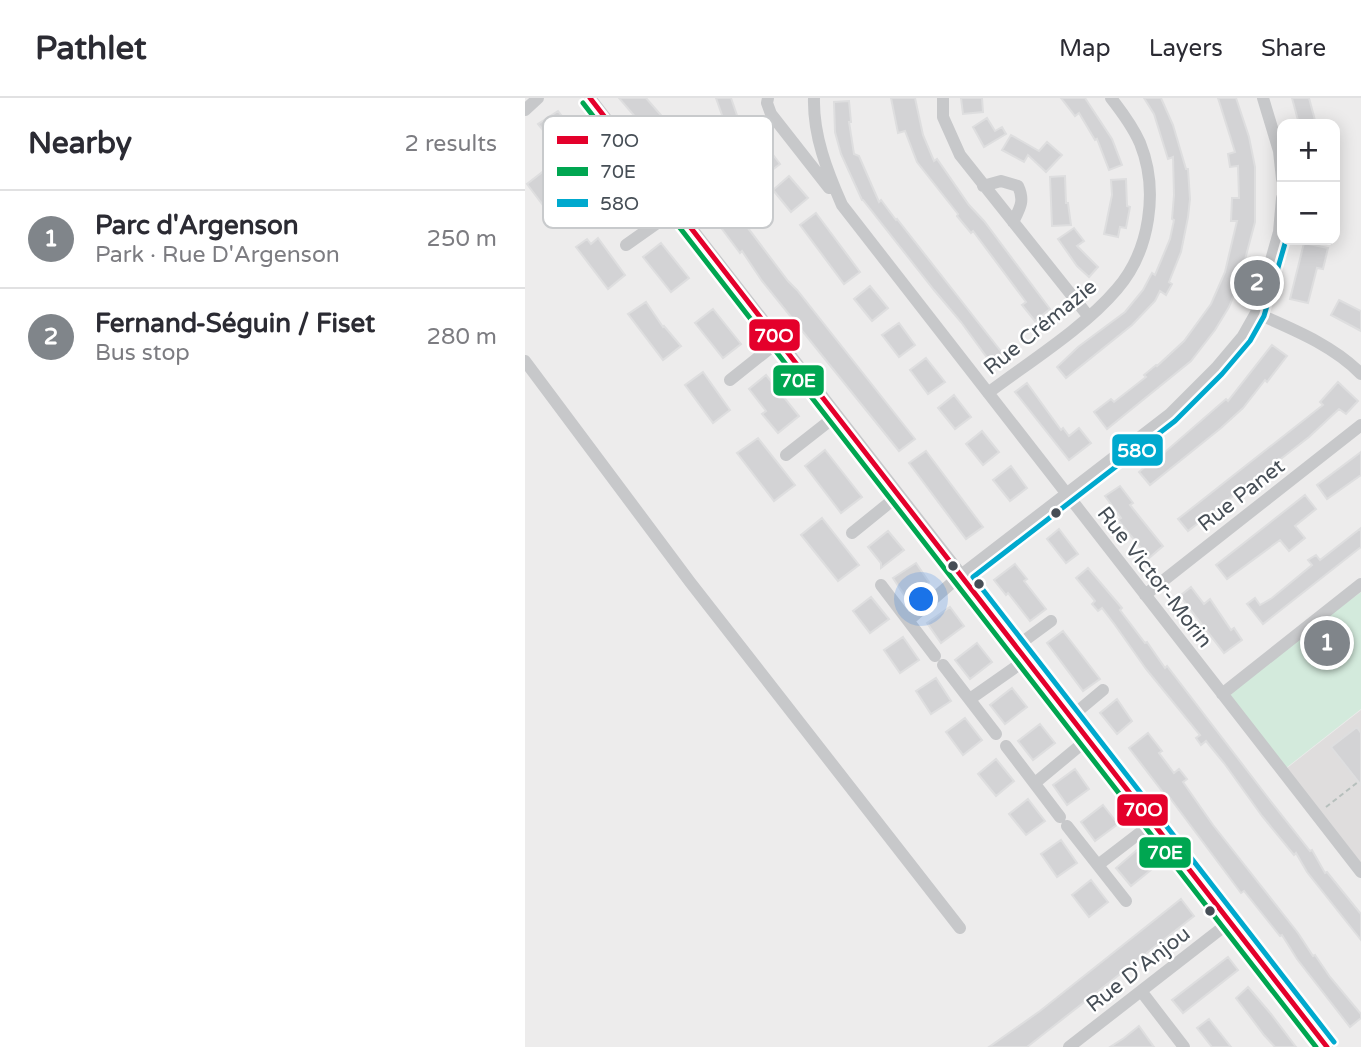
<!DOCTYPE html>
<html lang="en">
<head>
<meta charset="utf-8">
<style>
	:root { --surface:#fff; --page:#f7f7f7; --text:#2b2b33; --muted:#7c7c81; --line:#e1e1e2; --accent:#80858a }
	body { margin:0; font-family:"Varela Round",sans-serif; background:var(--page); color:var(--text) }
	.controls { position:absolute; right:21px; top:21px; display:grid; overflow:hidden; border-radius:14px; box-shadow:0 4px 18px #0003 }
	.controls button { width:63px; height:63px; display:grid; place-items:center; padding:0; border:0; border-bottom:2px solid var(--line); background:var(--surface); color:var(--text); font:35px sans-serif }
	.you { position:absolute; left:397px; top:502px; width:24px; height:24px; margin:-18px; border:5px solid #fff; border-radius:50%; background:#1a73e8; box-shadow:0 0 0 10px #1a73e833 }
	.badge { display:grid; place-items:center; width:46px; height:46px; border-radius:50%; background:var(--accent); color:#fff; font-size:23px; font-weight:700 }
	.pin { position:absolute; translate:-50% -50%; border:4px solid #fff; box-shadow:0 2px 7px #0006 }
	.list { margin:0; padding:0; list-style:none }
	h2 { display:flex; justify-content:space-between; align-items:center; height:91px; margin:0; padding:0 28px; font-size:30px }
	h2 small { font-size:23px; font-weight:400; color:var(--muted) }
	.list li { display:grid; grid-template-columns:46px 1fr auto; gap:21px; align-items:center; box-sizing:border-box; height:98px; padding:0 28px; border-top:2px solid var(--line) }
	.list b { display:block; font-size:26px; white-space:nowrap }
	.list p { margin:0; font-size:23px; white-space:nowrap; color:var(--muted) }
	.list em { font-size:23px; font-style:normal; color:var(--muted) }
	.map { position:relative; flex:none; width:836px; height:949px; overflow:hidden }
	header { display:flex; align-items:center; gap:42px; box-sizing:border-box; height:98px; padding:0 35px; background:var(--surface); border-bottom:2px solid var(--line) }
	header strong { font-size:33px }
	nav { display:flex; gap:38px; margin-inline-start:auto; font-size:24px }
	main { display:flex }
	aside { flex:1; background:var(--surface) }
	.map>svg:first-child { display:block }
	.education { fill:#dfdddd }
	.green { fill:#d3eadc }
	.building { fill:#d3d3d5; stroke:#dededf; stroke-width:2 }
	.lines { fill:none; stroke-linecap:round; stroke-linejoin:round }
	.path { stroke:#b6bfbc; stroke-width:2; stroke-dasharray:5 3.5; stroke-linecap:butt }
	.minor { stroke:#c7c8ca; stroke-width:12 }
	.bus-1-casing { stroke:#fff; stroke-width:10 }
	.bus-2-casing { stroke:#fff; stroke-width:10 }
	.bus-3-casing { stroke:#fff; stroke-width:10 }
	.bus-1 { stroke:#e4002b; stroke-width:5 }
	.bus-2 { stroke:#00a651; stroke-width:5 }
	.bus-3 { stroke:#00a9ce; stroke-width:5 }
	.bus-dot { fill:#464e56; stroke:#fff; stroke-width:2.5 }
	.labels { text-anchor:middle; stroke-width:5; stroke-linejoin:round; paint-order:stroke }
	.street-label { font-size:21px; fill:#464e56; stroke:#fff }
	.key { fill:#fff; stroke:#c8cacc; stroke-width:2 }
	.key-label { font-size:19px; fill:#464e56 }
	.line-badge { stroke:#fff; stroke-width:2.5 }
	.badge-label { font-size:19px; text-anchor:middle; font-weight:bold; fill:#fff }
</style>
</head>
<body>
<header>
<strong>Pathlet</strong>
<nav><a>Map</a><a>Layers</a><a>Share</a></nav>
</header>
<main>
<aside>
<h2>Nearby<small>2 results</small></h2>
<ul class="list">
<li><span class="badge">1</span><div><b>Parc d'Argenson</b><p>Park · Rue D'Argenson</p></div><em>250 m</em></li>
<li><span class="badge">2</span><div><b>Fernand-Séguin / Fiset</b><p>Bus stop</p></div><em>280 m</em></li>
</ul>
</aside>
<div class="map">
<svg width="836" height="949" viewBox="0 0 836 949">
	<rect width="100%" height="100%" fill="#edecec"/>
	<path class="education" d="M836,612V774L757,674Z"/>
	<path class="green" d="M836,494V611L761,670L699,596Z"/>
	<path class="building" d="M94,0H121L148,31L263,183L272,192L390,341L374,353L237,183L217,153L215,155L131,43Z
		M191,0H206L217,32L204,37Z
		M366,0H390L398,37L409,63L412,61L444,107L459,123L525,211L510,223L497,207L501,204L448,133L446,135L432,118L433,116L392,64L380,33L373,35Z
		M436,0H457L458,14L438,16Z
		M536,0H560L587,41L597,67L584,72L572,41L570,42L554,15L550,18Z
		M619,0H636L648,27L661,71H663L665,101L663,119L656,154L644,184L647,186L641,197L635,193L630,203L607,227L541,280L532,269L553,249L600,214L618,192L627,175L630,177L645,141L649,122L647,121L649,97L648,59L643,61L629,16Z
		M693,0H711L724,39L730,69V124L714,184L704,209L690,232L666,263L582,331L569,314L586,301L589,304L621,279L619,277L631,267L632,268L659,243L686,206L700,174L712,123H706L707,100H714L713,68L705,69L703,56L710,54Z
		M767,0H784L791,26H774Z
		M324,3L326,24H324L329,56L334,58L354,104L356,102L371,122L372,121L478,256L466,265L436,224L409,192L338,102H337L316,56L310,34L309,4Z
		M33,13L60,48L42,62L13,26Z
		M462,20L470,33L477,29L481,36L459,49L448,29Z
		M486,37L514,53L522,44L537,57L521,74L503,57L499,64L477,52Z
		M236,41L255,66L239,78L220,54Z
		M20,72L51,113L33,127L2,86Z
		M264,78L283,100L266,114L248,92Z
		M540,78L541,105H543L546,127L527,128L525,79Z
		M601,81L602,108L605,109L601,130L595,129L593,139L579,136L587,97L586,82Z
		M291,115L335,174L319,186L275,127Z
		M549,130L559,143L552,148L573,169L564,179L552,168L533,141Z
		M73,140L100,177L83,191L51,149L62,141L66,146Z
		M136,145L164,180L146,194L118,159Z
		M779,145L803,150L798,171L792,170L783,205L765,201Z
		M345,188L363,210L347,223L329,201Z
		M814,202L836,213V233L806,217Z
		M121,204L138,229L139,228L156,248L138,262L103,216Z
		M188,211L216,246L198,260L170,225Z
		M374,225L390,247L374,259L357,237Z
		M747,247L762,258L742,284L740,282L718,310L696,330L625,387L614,374L631,359L632,361L701,301L703,303Z
		M401,260L420,284L403,296L385,272Z
		M178,274L205,312L188,325L160,287Z
		M241,277L274,318L253,335L237,316L241,313L224,291Z
		M813,284L833,303L821,316L814,311L784,339L663,433L653,421L798,307L795,304Z
		M502,285L536,332L538,330L544,338L554,330L566,345L544,362L490,294Z
		M429,297L446,319L430,331L413,310Z
		M457,333L474,354L458,367L441,346Z
		M233,340L270,387L249,403L212,355Z
		M300,352L337,399L316,415L280,368Z
		M401,353L458,429L441,441L384,365Z
		M836,354V377L802,401L792,387Z
		M486,368L502,390L485,403L468,382Z
		M595,388L608,405L605,407L638,448L624,460L593,422L596,420L580,398Z
		M780,397L791,411L770,428L780,440L764,453L755,442L702,481L691,467Z
		M297,420L334,467L313,483L276,437Z
		M836,430V449L738,526L722,506L730,500L735,507L747,500L787,467L783,462L791,457L795,462Z
		M534,431L553,456L541,465L522,441Z
		M363,433L379,452L356,470V465L343,449Z
		M391,465L404,484L381,500L368,480Z
		M490,466L502,481L499,483L521,511L505,523L483,495L481,497L469,482Z
		M563,470L597,510L595,512L620,545L622,544L640,570L642,568L744,701L785,753L787,752L800,775L802,774L836,816V842L782,774L771,755L769,757L737,718L699,665L681,643L676,647L671,640L675,637L621,571L590,527L577,510L573,513L567,506L570,503L551,480Z
		M666,489L679,506L685,501L706,532L709,530L717,542L699,555L655,498Z
		M346,499L364,521L345,535L328,513Z
		M425,509L439,528L416,545L402,525Z
		M538,533L575,581L558,593L522,545Z
		M378,539L394,562L375,575L359,552Z
		M452,545L467,564L445,581L430,562Z
		M411,580L426,603L406,616L391,593Z
		M487,590L502,609L480,626L465,607Z
		M592,601L607,623L592,636L575,615Z
		M440,620L457,642L438,657L421,634Z
		M515,626L530,645L508,662L493,643Z
		M832,629L836,635V687L806,649Z
		M623,635L637,653L634,655L649,675L654,671L662,681L658,684L688,727L773,835L788,858L790,857L805,879L836,916V920L825,929L772,861L757,837L755,838L719,793L716,795L642,696L640,697L604,650Z
		M471,661L489,683L471,698L453,676Z
		M550,671L564,691L542,707L528,687Z
		M503,701L520,723L501,737L484,716Z
		M578,707L593,726L570,743L556,724Z
		M536,742L552,765L532,779L516,756Z
		M612,752L627,771L606,788L591,770Z
		M566,782L583,804L564,819L547,797Z
		M656,801L669,818L516,938L502,949H464L515,913Z
		M703,859L713,872L658,915L647,902Z
		M723,889L746,916L771,949H750L739,937L711,900Z
		M684,921L699,940L706,949H687L672,930Z
		M614,928L629,949H585L599,940Z"/>
	<g class="lines">
		<path class="path" d="M801,709L833,684"/>
		<path class="minor" d="M65,0L706,823L802,949
			M243,0L242,5L246,16L304,90
			M289,0C288,37 302,73 317,107L836,774
			M418,0V19L435,57L564,219
			M738,0L754,53L757,81
			M0,12L13,0
			M51,83L98,43
			M458,88L476,83L493,88C500,103 495,110 488,124
			M101,147L152,111
			M731,215C767,231 808,247 836,276
			M0,263L165,484L435,830
			M205,282L254,243
			M463,295C504,264 559,230 592,191C625,153 634,92 615,45C608,29 597,14 586,0
			M261,357L312,317
			M327,435L374,397
			M356,487L410,558
			M620,497L836,327
			M384,522L436,477L645,316L691,270L718,238L731,215L754,134L757,100
			M492,548L526,523
			M418,567L471,636
			M697,596L836,486
			M445,601L502,561
			M547,618L578,592
			M481,648L535,719
			M510,685L564,640
			M542,728L601,803
			M573,767L629,724
			M616,893L659,949
			M544,949L706,823"/>
		<g class="bus-1-casing">
			<path id="bus-1" d="M65,0L802,949"/>
		</g>
		<g class="bus-2-casing">
			<path id="bus-2" d="M58,5L791,949"/>
		</g>
		<g class="bus-3-casing">
			<path id="bus-3" d="M761,142L739,218L725,243L697,276L650,323L448,479L809,944"/>
		</g>
		<use href="#bus-1" class="bus-1"/>
		<use href="#bus-2" class="bus-2"/>
		<use href="#bus-3" class="bus-3"/>
	</g>
	<g class="bus-dot">
		<circle cx="531" cy="415" r="6"/>
		<circle cx="428" cy="468" r="6"/>
		<circle cx="454" cy="486" r="6"/>
		<circle cx="685" cy="813" r="6"/>
	</g>
	<g class="labels">
		<g class="street-label">
			<text transform="translate(515 229) rotate(-39)" y="7">Rue Crémazie</text>
			<text transform="translate(716 397) rotate(-38)" y="7">Rue Panet</text>
			<text transform="translate(630 479) rotate(52)" y="7">Rue Victor-Morin</text>
			<text transform="translate(613 871) rotate(-38)" y="7">Rue D'Anjou</text>
		</g>
	</g>
	<rect x="18" y="18" width="230" height="112" rx="10" class="key"/>
	<rect x="32" y="38" width="31" height="8" fill="#e4002b"/>
	<rect x="32" y="69" width="31" height="9" fill="#00a651"/>
	<rect x="32" y="101" width="31" height="8" fill="#00a9ce"/>
	<g class="key-label">
		<text x="75" y="49">70O</text>
		<text x="75" y="80">70E</text>
		<text x="75" y="112">58O</text>
	</g>
	<g class="line-badge">
		<rect x="223" y="220" width="53" height="34" rx="7" fill="#e4002b"/>
		<rect x="247" y="266" width="53" height="33" rx="7" fill="#00a651"/>
		<rect x="586" y="335" width="53" height="34" rx="7" fill="#00a9ce"/>
		<rect x="591" y="695" width="53" height="34" rx="7" fill="#e4002b"/>
		<rect x="613" y="738" width="54" height="33" rx="7" fill="#00a651"/>
	</g>
	<g class="badge-label">
		<text x="249" y="244">70O</text>
		<text x="273" y="289">70E</text>
		<text x="612" y="359">58O</text>
		<text x="618" y="718">70O</text>
		<text x="640" y="761">70E</text>
	</g>
</svg>
<div class="controls">
<button>+</button>
<button>−</button>
</div>
<div class="you"></div>
<div class="pin badge" style="left:802px;top:545px">1</div>
<div class="pin badge" style="left:732px;top:185px">2</div>
</div>
</main>
</body>
</html>
